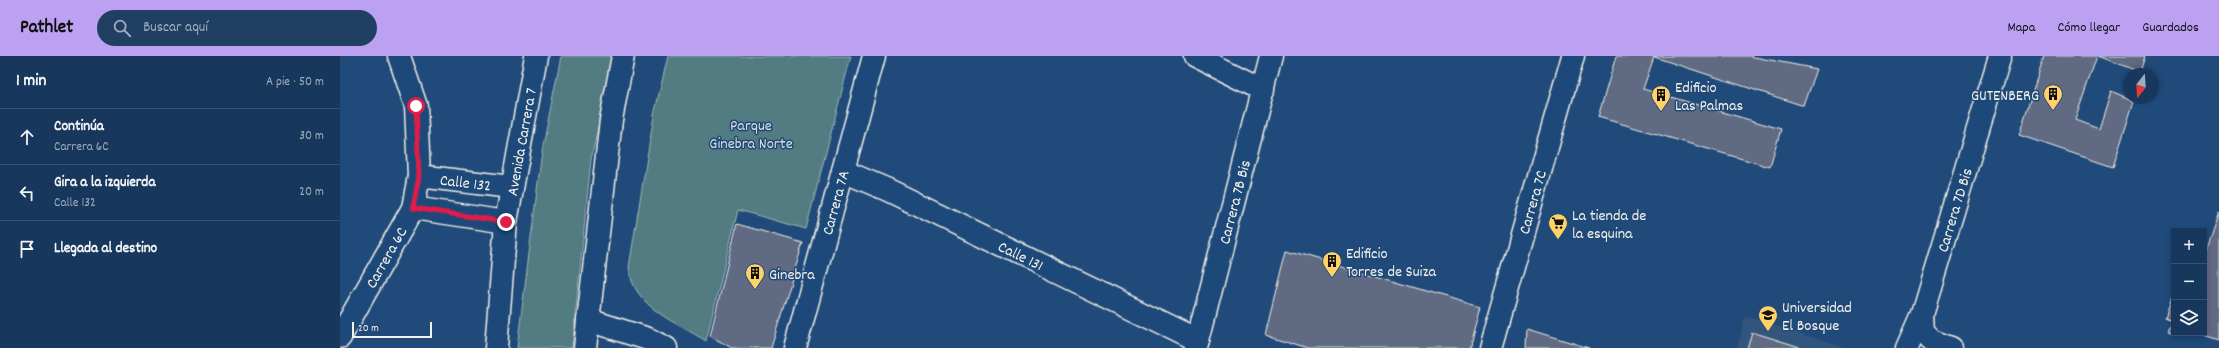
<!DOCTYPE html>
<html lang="es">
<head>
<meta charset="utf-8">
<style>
	:root { --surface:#17385c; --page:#203f62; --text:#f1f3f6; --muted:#9eacbb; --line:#365272; --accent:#bca0f2 }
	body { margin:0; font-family:Dekko,sans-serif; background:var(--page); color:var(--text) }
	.controls { position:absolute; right:12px; bottom:12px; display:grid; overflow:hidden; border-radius:0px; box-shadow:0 2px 6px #0003 }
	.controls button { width:36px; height:36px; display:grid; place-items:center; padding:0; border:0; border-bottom:1px solid var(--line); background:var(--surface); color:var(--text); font:20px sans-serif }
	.compass { position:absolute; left:1783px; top:12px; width:36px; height:36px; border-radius:50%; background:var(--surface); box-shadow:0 2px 6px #0003; rotate:197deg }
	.scale { position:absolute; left:12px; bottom:10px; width:80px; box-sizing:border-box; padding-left:4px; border:2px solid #f4f1e8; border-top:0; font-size:11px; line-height:14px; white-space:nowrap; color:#f4f1e8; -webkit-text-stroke:3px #1f4a7a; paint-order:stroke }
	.stop { position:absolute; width:12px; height:12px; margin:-9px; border:3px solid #e11d48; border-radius:50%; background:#fff }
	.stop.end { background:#e11d48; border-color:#fff; box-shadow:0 1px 4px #0008 }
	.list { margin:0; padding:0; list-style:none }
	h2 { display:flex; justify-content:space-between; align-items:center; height:52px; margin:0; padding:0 16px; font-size:17px }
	h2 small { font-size:13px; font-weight:400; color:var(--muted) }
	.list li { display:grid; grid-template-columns:26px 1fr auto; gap:12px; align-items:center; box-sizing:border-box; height:56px; padding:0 16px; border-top:1px solid var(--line) }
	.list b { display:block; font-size:15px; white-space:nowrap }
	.list p { margin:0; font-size:13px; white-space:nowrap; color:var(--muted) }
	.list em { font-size:13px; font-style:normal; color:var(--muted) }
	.icon { flex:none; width:22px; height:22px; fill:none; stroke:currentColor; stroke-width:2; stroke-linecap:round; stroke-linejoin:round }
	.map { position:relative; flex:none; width:1879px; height:292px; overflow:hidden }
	header { display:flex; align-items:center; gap:24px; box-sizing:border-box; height:56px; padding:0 20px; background:var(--accent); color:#111 }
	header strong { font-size:19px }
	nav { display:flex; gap:22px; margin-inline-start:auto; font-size:14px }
	.search { width:280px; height:36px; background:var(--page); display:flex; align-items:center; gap:10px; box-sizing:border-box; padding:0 14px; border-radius:22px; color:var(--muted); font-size:15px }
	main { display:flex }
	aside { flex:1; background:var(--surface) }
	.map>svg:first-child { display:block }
	.built { fill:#33547c }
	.green { fill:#527b82; stroke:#a3b6b5 }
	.building { fill:#616b82; stroke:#f4f1e8 }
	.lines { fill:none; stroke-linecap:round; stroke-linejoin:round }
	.street-casing { stroke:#f4f1e8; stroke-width:25 }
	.primary-casing { stroke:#f4f1e8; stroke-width:25 }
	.street { stroke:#1f4a7a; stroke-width:22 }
	.primary { stroke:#1f4a7a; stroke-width:22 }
	.route { stroke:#e11d48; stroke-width:5 }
	.labels { text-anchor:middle; stroke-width:3; stroke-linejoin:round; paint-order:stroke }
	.poi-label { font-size:16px; fill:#f4f1e8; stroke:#1f4a7a; text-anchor:start }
	.park-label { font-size:16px; fill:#dcdfd9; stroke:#1f4a7a }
	.street-label { font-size:16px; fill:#f4f1e8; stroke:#1f4a7a }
</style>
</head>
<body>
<header>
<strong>Pathlet</strong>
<div class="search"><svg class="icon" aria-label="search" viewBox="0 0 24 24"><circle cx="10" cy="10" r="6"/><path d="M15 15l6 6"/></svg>Buscar aquí</div>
<nav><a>Mapa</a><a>Cómo llegar</a><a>Guardados</a></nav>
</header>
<main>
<aside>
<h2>1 min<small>A pie · 50 m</small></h2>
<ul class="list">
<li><svg class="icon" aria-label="ahead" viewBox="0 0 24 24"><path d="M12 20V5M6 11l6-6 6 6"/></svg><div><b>Continúa</b><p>Carrera 6C</p></div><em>30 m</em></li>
<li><svg class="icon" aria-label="left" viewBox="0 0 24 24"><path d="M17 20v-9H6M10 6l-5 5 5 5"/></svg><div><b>Gira a la izquierda</b><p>Calle 132</p></div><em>20 m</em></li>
<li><svg class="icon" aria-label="arrive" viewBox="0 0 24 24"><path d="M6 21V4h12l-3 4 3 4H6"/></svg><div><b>Llegada al destino</b></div></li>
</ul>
</aside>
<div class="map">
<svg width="1879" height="292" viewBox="0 0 1879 292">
	<rect width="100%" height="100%" fill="#1f4a7a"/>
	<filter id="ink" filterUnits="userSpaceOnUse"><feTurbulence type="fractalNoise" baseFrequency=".025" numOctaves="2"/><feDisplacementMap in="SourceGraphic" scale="8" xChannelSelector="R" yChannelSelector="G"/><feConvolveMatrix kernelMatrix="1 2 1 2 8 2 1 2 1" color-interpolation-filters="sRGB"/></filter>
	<g filter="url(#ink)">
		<path class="built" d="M1405,260L1505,292H1397Z"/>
		<path class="green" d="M221,0H273L251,104L232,292H177L202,95Z
			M328,0H511L466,173L398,154L366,285C336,266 292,251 289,211L314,59Z"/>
		<path class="building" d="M1276,0H1409L1477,13L1464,50L1314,1L1303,33L1441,73L1430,111L1258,61Z
			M1704,0H1757L1735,64L1759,73L1771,35L1794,45L1773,111L1679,79Z
			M1758,0H1805L1800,16Z
			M1879,155V284L1858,277H1864V199Z
			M397,168L463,187L431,292H392L370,280Z
			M947,194L1140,251L1129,292H968L926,279Z
			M1832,241L1834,242V277L1828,275L1832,264L1825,261Z
			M1187,273L1249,292H1186Z
			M1412,276L1463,292H1407Z"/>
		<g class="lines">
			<g class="street-casing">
				<g id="street">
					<path d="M855,0L923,34"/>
					<path id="s1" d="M503,115L548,134L858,285"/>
					<path id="s2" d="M79,120L171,131"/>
					<path d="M73,152L166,166"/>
					<path d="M248,264L308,283L326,292"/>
					<path id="s3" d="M0,281L73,152L79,120L76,50L59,0"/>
					<path id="s4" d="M455,292L534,0"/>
					<path id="s5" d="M856,292L931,0"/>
					<path id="s6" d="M1150,292L1233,0"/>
					<path d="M1567,292L1582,258"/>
					<path id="s7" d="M1611,292L1592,285L1583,276L1582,258L1660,0"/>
				</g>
			</g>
			<g class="primary-casing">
				<g id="primary">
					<path id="s8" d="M156,292L166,166L196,0"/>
					<path d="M245,292L271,64L283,0"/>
				</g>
			</g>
			<use href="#street" class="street"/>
			<use href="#primary" class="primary"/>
		</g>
	</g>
	<g class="lines" filter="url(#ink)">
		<path class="route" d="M76,50L79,120L73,152L166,166"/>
	</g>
	<defs>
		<g id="building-pin" transform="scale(1)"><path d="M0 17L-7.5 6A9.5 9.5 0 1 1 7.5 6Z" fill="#ffd166" stroke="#1f4a7a"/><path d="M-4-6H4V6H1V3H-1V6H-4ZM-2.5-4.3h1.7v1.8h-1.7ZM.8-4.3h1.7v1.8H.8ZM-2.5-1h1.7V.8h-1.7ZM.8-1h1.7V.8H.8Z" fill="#111"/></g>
		<g id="supermarket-pin" transform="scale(1)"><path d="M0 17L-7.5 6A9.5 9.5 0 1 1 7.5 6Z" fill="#ffd166" stroke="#1f4a7a"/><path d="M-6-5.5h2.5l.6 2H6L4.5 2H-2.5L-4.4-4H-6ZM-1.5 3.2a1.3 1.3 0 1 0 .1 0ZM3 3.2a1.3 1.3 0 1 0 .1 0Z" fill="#111"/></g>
		<g id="university-pin" transform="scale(1)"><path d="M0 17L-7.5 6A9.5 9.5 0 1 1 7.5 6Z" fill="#ffd166" stroke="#1f4a7a"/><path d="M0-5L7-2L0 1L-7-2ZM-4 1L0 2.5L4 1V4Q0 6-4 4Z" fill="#111"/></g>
	</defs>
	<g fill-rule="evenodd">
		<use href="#building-pin" x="1713" y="38"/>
		<use href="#building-pin" x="1321" y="39"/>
		<use href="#supermarket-pin" x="1218" y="167"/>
		<use href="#building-pin" x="992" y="205"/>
		<use href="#building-pin" x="415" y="217"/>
		<use href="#university-pin" x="1428" y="259"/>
	</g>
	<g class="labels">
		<g class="poi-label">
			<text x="1335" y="36">Edificio<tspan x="1335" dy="18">Las Palmas</tspan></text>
			<text x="1699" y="44" text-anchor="end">GUTENBERG</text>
			<text x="1232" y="164">La tienda de<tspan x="1232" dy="18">la esquina</tspan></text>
			<text x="1006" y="202">Edificio<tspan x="1006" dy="18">Torres de Suiza</tspan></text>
			<text x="429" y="223">Ginebra</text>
			<text x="1442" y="256">Universidad<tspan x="1442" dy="18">El Bosque</tspan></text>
		</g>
		<g class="park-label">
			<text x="411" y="74">Parque<tspan x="411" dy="18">Ginebra Norte</tspan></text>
		</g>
		<g class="street-label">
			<text dy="6" stroke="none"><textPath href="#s8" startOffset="208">Avenida Carrera 7</textPath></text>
			<text dy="6" stroke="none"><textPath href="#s2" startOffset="47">Calle 132</textPath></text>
			<text dy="6" stroke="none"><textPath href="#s4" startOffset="151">Carrera 7A</textPath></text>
			<text dy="6" stroke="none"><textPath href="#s5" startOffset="151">Carrera 7B Bis</textPath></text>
			<text dy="6" stroke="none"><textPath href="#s6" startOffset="152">Carrera 7C</textPath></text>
			<text dy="6" stroke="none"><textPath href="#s7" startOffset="160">Carrera 7D Bis</textPath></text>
			<text dy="6" stroke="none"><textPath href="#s1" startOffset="197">Calle 131</textPath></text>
			<text dy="6" stroke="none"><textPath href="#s3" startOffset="92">Carrera 6C</textPath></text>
		</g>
	</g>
</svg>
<div class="controls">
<button>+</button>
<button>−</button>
<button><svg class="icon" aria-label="layers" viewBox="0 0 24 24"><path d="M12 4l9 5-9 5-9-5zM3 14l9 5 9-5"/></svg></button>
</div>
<svg class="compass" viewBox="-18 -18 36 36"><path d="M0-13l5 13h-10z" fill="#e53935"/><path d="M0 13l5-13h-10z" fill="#9eacbb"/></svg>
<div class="scale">20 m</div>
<div class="stop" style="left:76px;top:50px"></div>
<div class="stop end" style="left:166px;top:166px"></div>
</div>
</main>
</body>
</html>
